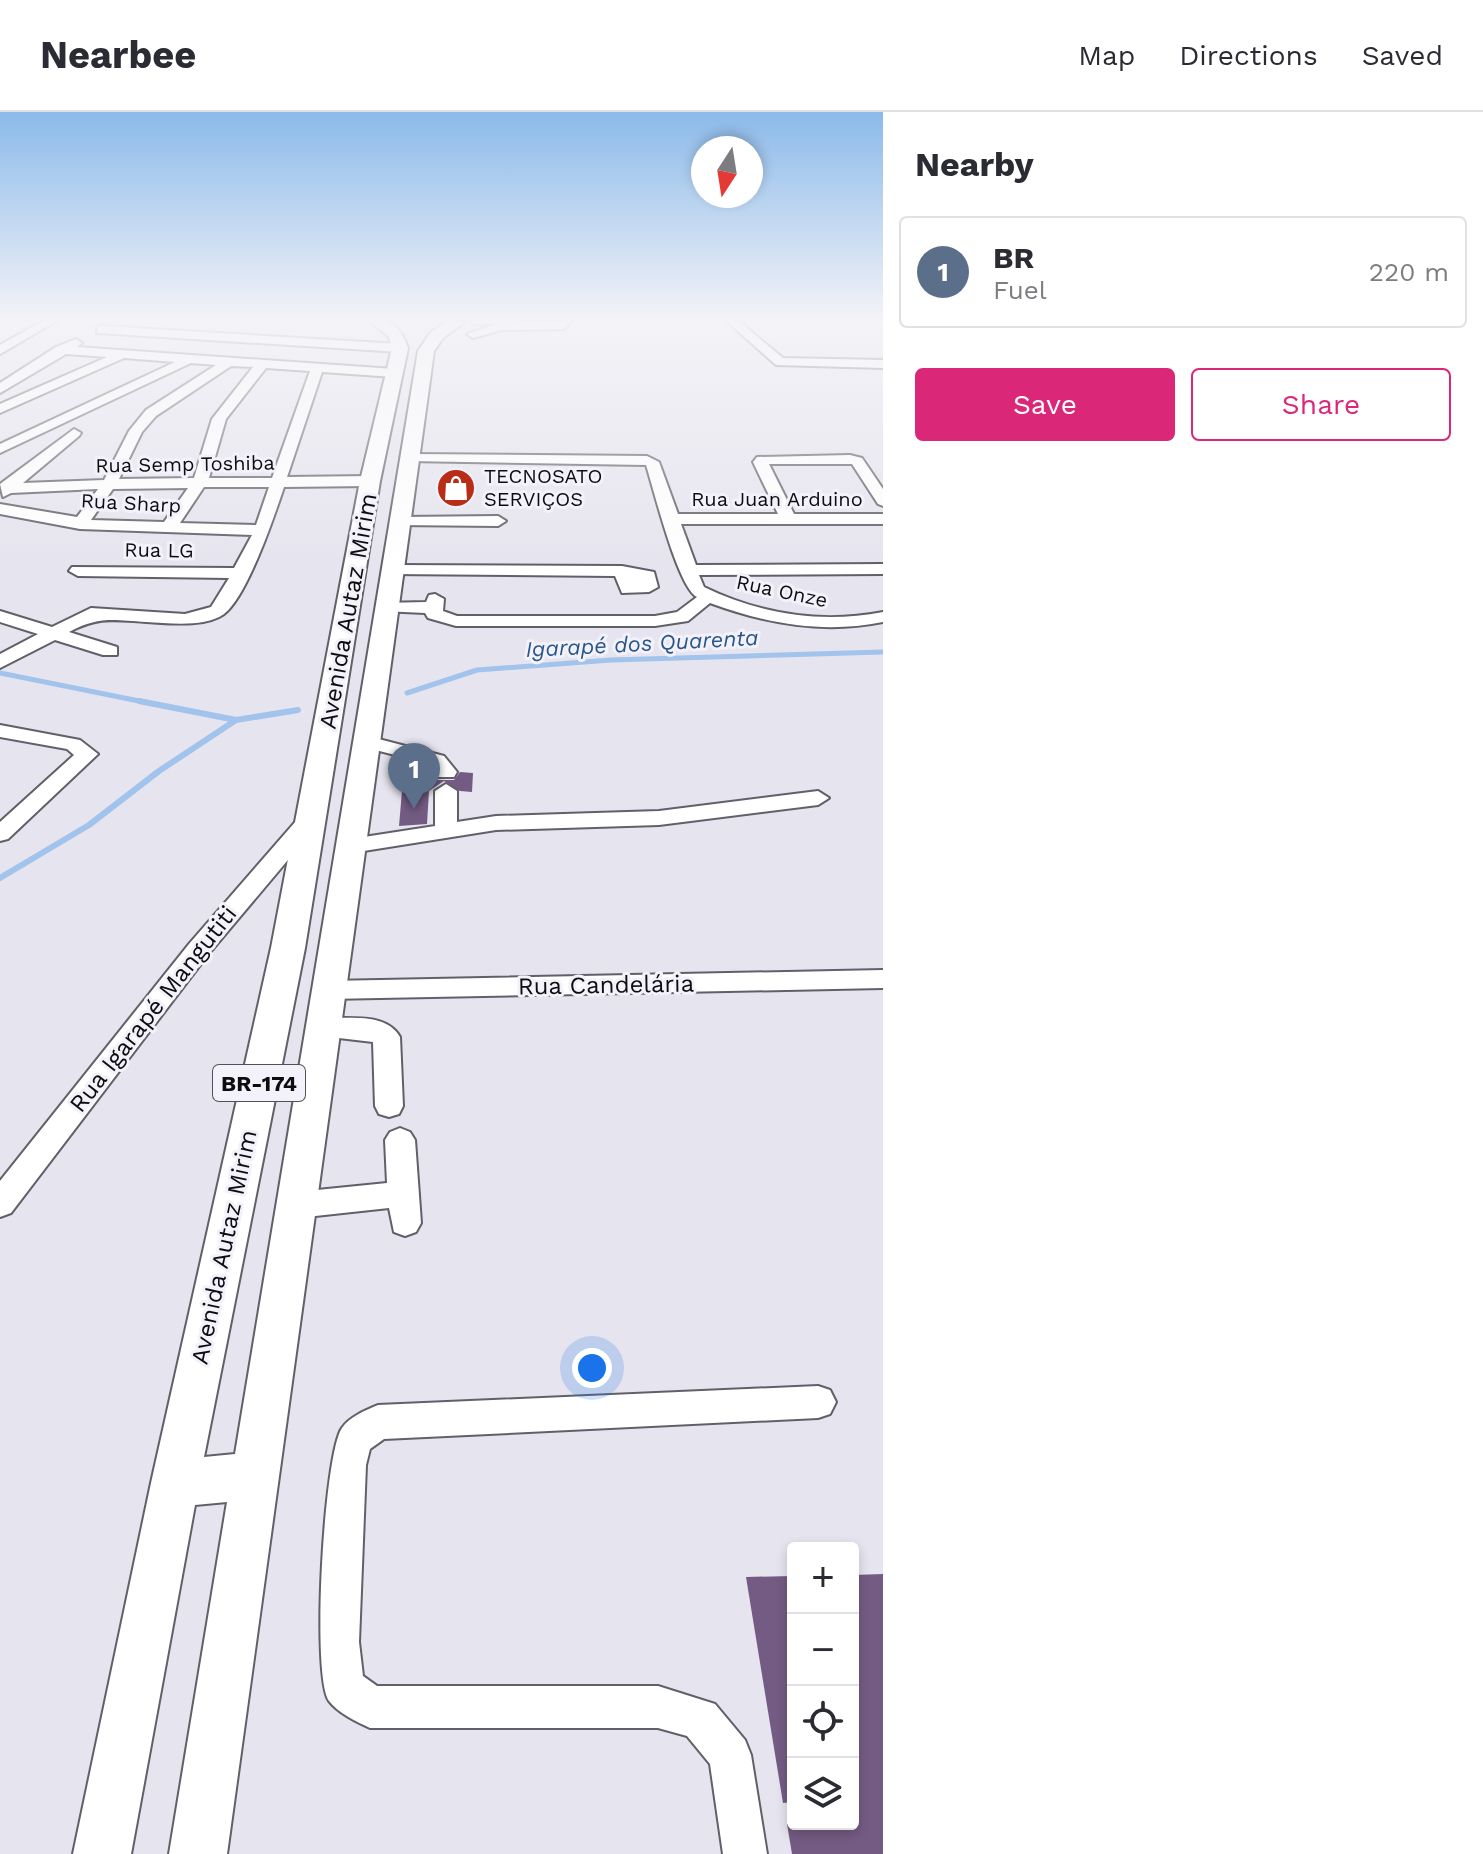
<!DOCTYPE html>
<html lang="en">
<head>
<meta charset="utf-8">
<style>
	:root { --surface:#fff; --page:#f2f2f3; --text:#2b2b33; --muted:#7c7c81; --line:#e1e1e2; --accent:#db2777 }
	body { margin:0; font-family:"Work Sans",sans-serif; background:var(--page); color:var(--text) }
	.controls { position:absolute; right:24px; bottom:24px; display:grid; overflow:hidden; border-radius:8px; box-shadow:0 4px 12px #0003 }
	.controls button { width:72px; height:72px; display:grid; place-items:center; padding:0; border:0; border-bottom:2px solid var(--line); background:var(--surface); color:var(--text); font:40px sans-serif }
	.compass { position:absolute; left:691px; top:24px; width:72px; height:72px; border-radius:50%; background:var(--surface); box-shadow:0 4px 12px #0003; rotate:192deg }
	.you { position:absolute; left:592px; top:1256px; width:28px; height:28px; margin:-20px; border:6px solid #fff; border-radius:50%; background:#1a73e8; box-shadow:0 0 0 12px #1a73e833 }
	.badge { display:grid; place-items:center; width:52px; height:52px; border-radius:50%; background:var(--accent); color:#fff; font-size:26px; font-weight:700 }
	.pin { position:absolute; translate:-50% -66px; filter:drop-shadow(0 2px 4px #0008) }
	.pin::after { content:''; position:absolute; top:42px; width:28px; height:24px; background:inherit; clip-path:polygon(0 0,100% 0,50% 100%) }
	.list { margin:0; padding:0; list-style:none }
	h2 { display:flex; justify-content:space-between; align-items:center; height:104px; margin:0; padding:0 32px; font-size:34px }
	h2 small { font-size:26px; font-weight:400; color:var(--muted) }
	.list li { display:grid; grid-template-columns:52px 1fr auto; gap:24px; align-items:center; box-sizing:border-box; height:112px; margin:0 16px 16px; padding:0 16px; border:2px solid var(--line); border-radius:8px }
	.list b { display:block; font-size:30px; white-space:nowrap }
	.list p { margin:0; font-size:26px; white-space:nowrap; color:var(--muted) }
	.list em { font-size:26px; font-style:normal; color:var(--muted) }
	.actions { display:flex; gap:16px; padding:24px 32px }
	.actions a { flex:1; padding:18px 0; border:2px solid var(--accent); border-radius:8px; text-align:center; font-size:28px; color:var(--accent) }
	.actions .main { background:var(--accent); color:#fff }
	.icon { flex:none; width:44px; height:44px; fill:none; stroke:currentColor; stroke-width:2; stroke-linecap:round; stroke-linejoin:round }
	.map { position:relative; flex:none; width:883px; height:1742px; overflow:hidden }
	header { display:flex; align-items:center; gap:48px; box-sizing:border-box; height:112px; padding:0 40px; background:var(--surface); border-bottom:2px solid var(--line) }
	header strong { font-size:38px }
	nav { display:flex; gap:44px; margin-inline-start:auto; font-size:28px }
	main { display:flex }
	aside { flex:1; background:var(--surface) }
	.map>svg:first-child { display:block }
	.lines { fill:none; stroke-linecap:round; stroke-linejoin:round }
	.stream-far1 { stroke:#a1c3ec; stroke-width:5 }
	.stream { stroke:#a1c3ec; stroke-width:6 }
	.building { fill:#745b83 }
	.minor-casing { stroke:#616068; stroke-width:4 }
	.major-casing { stroke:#616068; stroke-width:4 }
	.minor { fill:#fff; fill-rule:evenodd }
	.major { fill:#fff; fill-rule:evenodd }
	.labels { text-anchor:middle; stroke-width:6; stroke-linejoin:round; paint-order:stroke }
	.far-street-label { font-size:20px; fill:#0d0d10; stroke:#f3f2fb }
	.far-poi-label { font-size:20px; fill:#0d0d10; stroke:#f3f2fb; text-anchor:start }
	.far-water-label { font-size:22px; font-style:italic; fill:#285689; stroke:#f3f2fb }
	.shield { fill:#f3f2fb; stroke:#525256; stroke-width:2 }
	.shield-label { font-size:22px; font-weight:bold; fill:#0d0d10 }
	.street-label { font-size:24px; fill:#0d0d10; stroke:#f3f2fb }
</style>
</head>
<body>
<header>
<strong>Nearbee</strong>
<nav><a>Map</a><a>Directions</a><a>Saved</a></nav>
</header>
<main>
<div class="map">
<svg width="883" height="1742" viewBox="0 0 883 1742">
	<rect width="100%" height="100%" fill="#e6e4ee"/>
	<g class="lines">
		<path class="stream-far1" d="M0,561L149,591
			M407,581L477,558L611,548L883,540"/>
		<path class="stream" d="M139,589L236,608L298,598
			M0,766L89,713L159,659L236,608"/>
	</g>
	<path class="building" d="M404,655H428L438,668H454L460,660L473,661L472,680L460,679L444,669L429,679L427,712L399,714Z
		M883,1462V1742H792L787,1712H853V1463Z
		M793,1464V1690L783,1691L746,1465Z"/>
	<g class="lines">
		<g class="minor-casing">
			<path id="minor" d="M48,206H62L0,242V233Z
				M563,206H575L564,217L502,218L473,226L467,222L501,210H561Z
				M723,206H735L783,246L883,248V256L776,253Z
				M101,214L400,232L406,236L400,240L97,221V215Z
				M76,227L82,231L77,235L394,257L400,261L394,265L322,260L287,365L370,364L378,369L370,374L284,375C275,402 247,485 224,502C204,516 169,511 146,510C113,508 99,504 69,520L117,535V543H103L55,528L0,556V542L38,522L0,510V499L52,515L91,496L185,502L211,495L229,466L78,464L69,459L72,455L234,456L252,423L80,417L0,402V392L77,405L98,377L11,381L3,385L0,372L74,317L81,321L79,324L23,371L104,368L129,319L146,298L216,253L191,251L0,341V332L175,250L124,246L0,301V292L107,245L66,242L0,281V271L56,235ZM231,254L253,255L212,307L194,366L119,367L142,320L156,304ZM266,256L310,259L272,366H209L226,307ZM204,375H269L256,413L180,411ZM188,376L164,410L91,408L113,377Z
				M412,342L647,344L659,350L678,402H778L753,350L757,345L850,343L862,346L883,377V394L878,392L852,352H769L794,402H883V412H681L696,453L883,452V462L699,463L704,475C760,502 821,512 883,500V510C824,522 767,512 710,491L688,509L655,514H456L428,506L425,501L382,499V491L426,490L429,483L435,482L444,487L443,499L457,504H655L677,500L697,485C678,476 654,378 646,353L407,349L405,346Z
				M401,405L498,404L506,409L498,414L395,413L393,410Z
				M394,453L622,454L654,460L658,475L649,480L622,481L615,464L388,462V454Z
				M0,613L80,628L98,642L8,727L0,729V710L74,643L67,637L0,625Z
				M367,624L444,644L457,660L454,665H438L430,652L360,634L357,630L360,626Z
				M446,672L457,679V710L496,704L659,699L818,679L829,686L818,693L659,713L496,718L351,741L339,734L351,727L435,714V679Z
				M311,699L319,701L322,706L319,711L207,844L11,1101L0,1105V1069L189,832L303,701Z
				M883,858V876L328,887L319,884L315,878L319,872L328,869Z
				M323,906C347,907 386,900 400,925L403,994L399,1002L389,1005L379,1002L375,994L373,930L313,923L310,916L313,909Z
				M400,1016L410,1020L415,1028L421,1111L416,1120L405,1124L394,1120L389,1096L297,1106L286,1102L282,1093L286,1084L297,1080L387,1071L385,1028L390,1020Z
				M818,1274L830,1278L836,1290L830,1302L818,1306L384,1327L370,1337L366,1353L359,1530L363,1564L377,1574H658L715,1592L745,1628L751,1643L767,1742H723L710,1652L687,1624L658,1616H370C357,1610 338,1601 329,1589C311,1564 324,1341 342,1316C349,1305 366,1298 378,1293Z"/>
		</g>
		<g class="major-casing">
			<path id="major" d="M371,206C391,206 402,218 408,236L380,369L305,836L204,1345L235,1342L418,239L431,220L452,207L465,210L443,226L434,239L227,1742H169L227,1390L195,1393L131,1742H73L151,1371L271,836L360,369L392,236L389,225L372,211Z
				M467,206H521L513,211L474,212Z"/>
		</g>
		<use href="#minor" class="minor"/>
		<use href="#major" class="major"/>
	</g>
	<linearGradient id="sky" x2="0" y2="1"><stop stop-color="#8bbaea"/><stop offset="0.46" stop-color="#f4f3f7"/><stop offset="1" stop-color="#f4f3f7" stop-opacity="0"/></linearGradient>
	<rect width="883" height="449" fill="url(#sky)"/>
	<defs>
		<g id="shop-disc" transform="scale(2)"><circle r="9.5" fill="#b92d16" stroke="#f3f2fb"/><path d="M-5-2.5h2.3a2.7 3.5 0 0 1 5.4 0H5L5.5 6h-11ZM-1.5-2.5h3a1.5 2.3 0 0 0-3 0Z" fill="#fff"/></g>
	</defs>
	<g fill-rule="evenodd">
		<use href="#shop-disc" x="456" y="376"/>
	</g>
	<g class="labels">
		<g class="far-street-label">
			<text transform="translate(185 352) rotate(-1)" y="7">Rua Semp Toshiba</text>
			<text x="777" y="394">Rua Juan Arduino</text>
			<text transform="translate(131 391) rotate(3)" y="7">Rua Sharp</text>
			<text transform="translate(159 438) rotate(1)" y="7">Rua LG</text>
			<text transform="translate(782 479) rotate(12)" y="7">Rua Onze</text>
		</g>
		<g class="far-poi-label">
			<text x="484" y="371">TECNOSATO<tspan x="484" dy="23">SERVIÇOS</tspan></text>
		</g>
		<g class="far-water-label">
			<text transform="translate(642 531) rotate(-3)" y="8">Igarapé dos Quarenta</text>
		</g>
		<rect class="shield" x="213" y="953" width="92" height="36" rx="6"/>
		<g class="shield-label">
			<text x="259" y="979">BR-174</text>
		</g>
		<g class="street-label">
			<text transform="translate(348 499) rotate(-80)" y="8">Avenida Autaz Mirim</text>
			<text transform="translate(606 873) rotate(-1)" y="8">Rua Candelária</text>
			<text transform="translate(153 897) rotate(-52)" y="8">Rua Igarapé Mangutiti</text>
			<text transform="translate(224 1135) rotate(-78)" y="8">Avenida Autaz Mirim</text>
		</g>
	</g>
</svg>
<div class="controls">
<button>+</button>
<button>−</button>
<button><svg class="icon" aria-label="locate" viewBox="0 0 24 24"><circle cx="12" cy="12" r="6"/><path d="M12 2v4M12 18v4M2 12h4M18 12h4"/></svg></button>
<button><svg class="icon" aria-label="layers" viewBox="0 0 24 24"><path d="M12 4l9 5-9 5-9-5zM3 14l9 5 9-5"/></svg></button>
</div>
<svg class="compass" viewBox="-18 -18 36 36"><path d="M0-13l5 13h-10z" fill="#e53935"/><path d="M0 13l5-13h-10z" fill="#7c7c81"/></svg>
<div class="you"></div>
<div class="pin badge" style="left:414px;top:697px;background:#5c6f8a">1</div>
</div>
<aside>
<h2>Nearby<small></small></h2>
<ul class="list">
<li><span class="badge" style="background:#5c6f8a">1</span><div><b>BR</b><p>Fuel</p></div><em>220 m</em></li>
</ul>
<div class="actions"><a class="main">Save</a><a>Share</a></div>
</aside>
</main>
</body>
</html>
